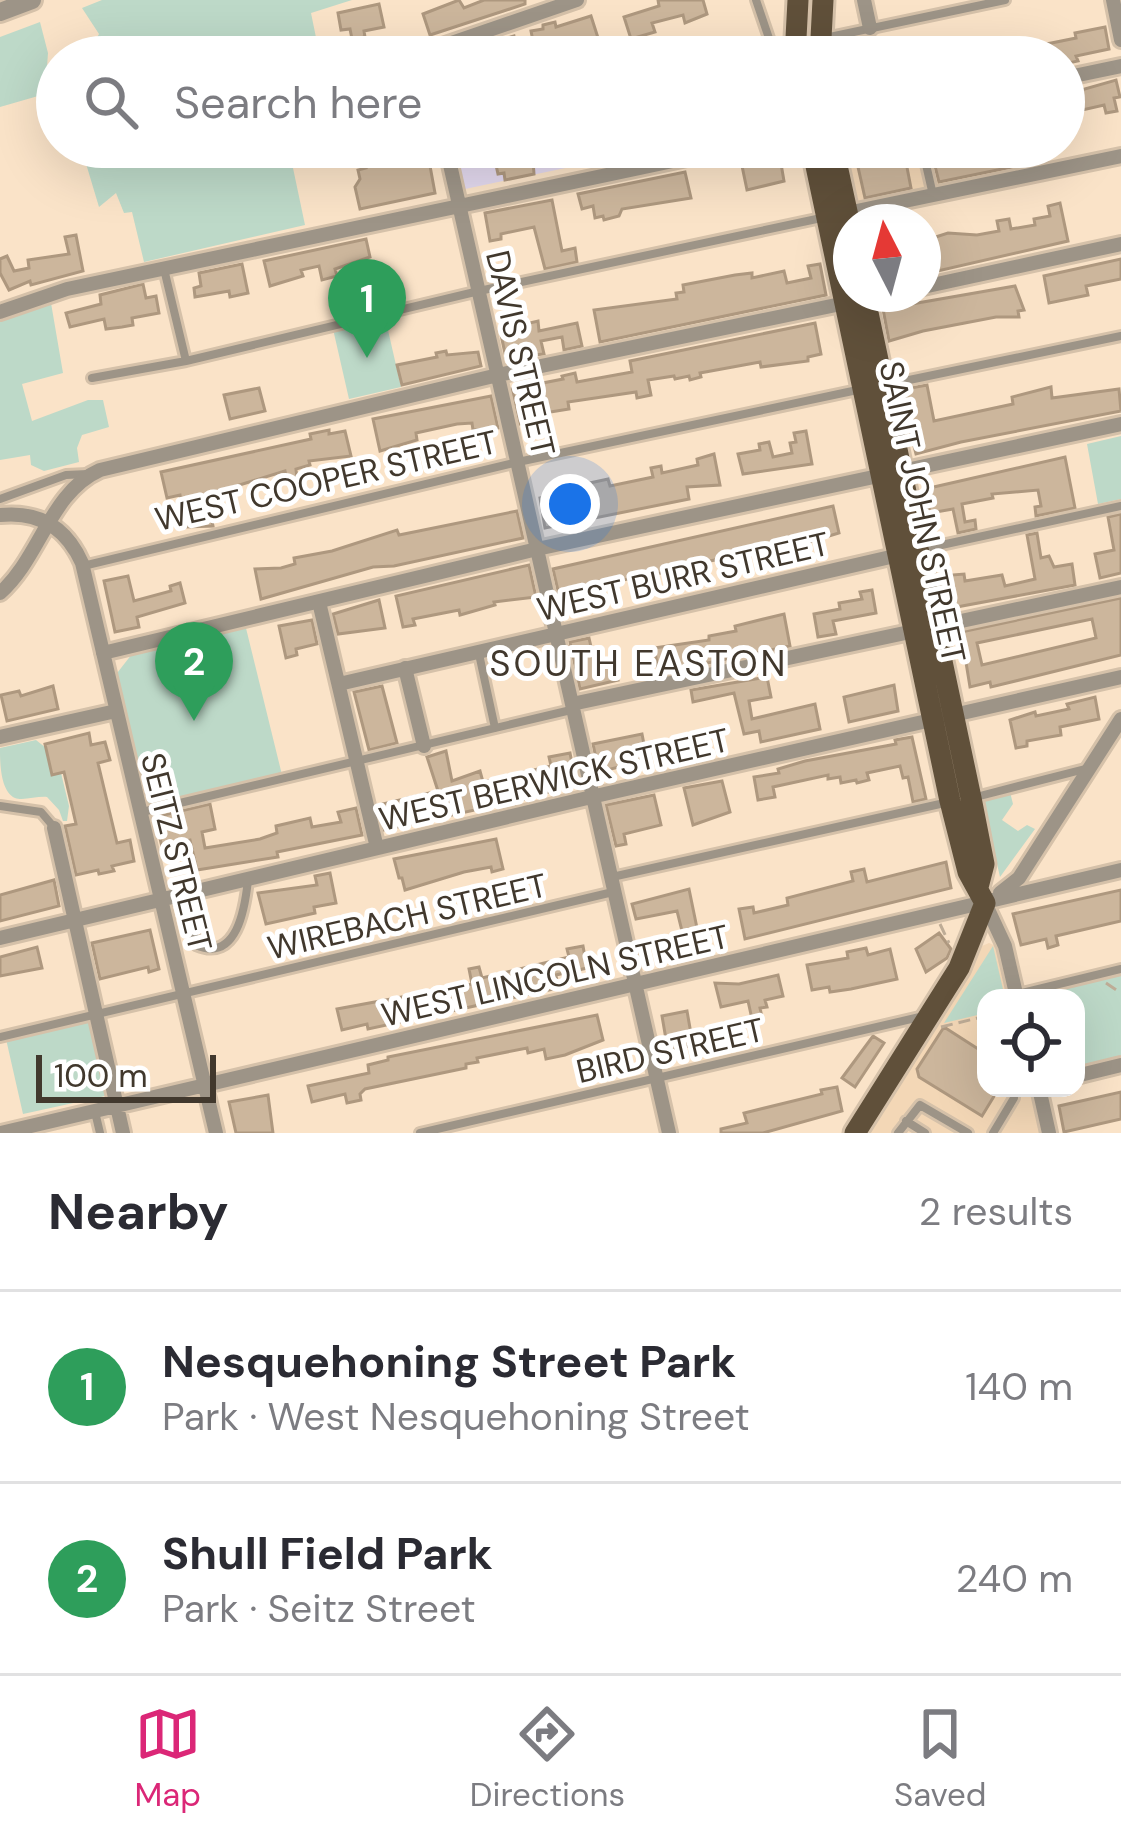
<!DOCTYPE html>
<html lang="en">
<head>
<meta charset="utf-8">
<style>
	:root { --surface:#fff; --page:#f7f7f7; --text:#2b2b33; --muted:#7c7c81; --line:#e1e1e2; --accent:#db2777 }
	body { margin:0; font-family:"DM Sans",sans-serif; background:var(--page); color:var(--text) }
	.controls { position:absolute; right:36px; bottom:36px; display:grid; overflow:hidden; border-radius:24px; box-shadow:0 12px 48px #0002 }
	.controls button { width:108px; height:108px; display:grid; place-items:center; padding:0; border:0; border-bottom:3px solid var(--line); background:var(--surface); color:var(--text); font:60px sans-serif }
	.compass { position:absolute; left:833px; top:204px; width:108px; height:108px; border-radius:50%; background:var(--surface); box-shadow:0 12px 48px #0002; rotate:354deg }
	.scale { position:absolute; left:36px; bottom:30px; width:180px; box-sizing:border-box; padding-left:12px; border:6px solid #41382d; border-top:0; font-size:33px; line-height:42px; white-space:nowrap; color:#41382d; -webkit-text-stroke:9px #fff; paint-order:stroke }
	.you { position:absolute; left:570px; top:504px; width:42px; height:42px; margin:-30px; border:9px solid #fff; border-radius:50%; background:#1a73e8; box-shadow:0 0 0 18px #1a73e833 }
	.badge { display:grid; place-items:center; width:78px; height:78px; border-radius:50%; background:var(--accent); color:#fff; font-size:39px; font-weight:700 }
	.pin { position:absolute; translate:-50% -99px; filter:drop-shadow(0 3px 6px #0008) }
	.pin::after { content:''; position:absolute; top:63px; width:42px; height:36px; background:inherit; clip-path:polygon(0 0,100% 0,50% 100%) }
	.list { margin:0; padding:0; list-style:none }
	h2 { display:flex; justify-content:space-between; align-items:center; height:156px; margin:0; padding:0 48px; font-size:51px }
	h2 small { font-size:39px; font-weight:400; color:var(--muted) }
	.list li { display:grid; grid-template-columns:78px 1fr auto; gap:36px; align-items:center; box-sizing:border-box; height:192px; padding:0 48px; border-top:3px solid var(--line) }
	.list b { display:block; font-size:45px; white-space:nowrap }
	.list p { margin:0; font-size:39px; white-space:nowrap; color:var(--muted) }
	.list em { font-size:39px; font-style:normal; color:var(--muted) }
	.icon { flex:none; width:66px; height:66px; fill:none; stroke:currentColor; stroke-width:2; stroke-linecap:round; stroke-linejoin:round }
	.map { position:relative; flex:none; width:1121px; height:1133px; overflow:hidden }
	.search { position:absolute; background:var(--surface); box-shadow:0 12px 48px #0002; left:36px; right:36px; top:36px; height:132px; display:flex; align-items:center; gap:30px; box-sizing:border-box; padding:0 42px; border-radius:66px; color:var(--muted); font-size:45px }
	.sheet { height:540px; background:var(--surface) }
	nav { display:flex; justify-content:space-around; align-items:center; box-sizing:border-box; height:168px; border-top:3px solid var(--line); background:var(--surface); font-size:33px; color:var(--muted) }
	nav a { display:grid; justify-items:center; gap:6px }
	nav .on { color:var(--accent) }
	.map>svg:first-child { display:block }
	.built { fill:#f3d7b6 }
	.education { fill:#e2d8ed }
	.green { fill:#bdd9c8 }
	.building { fill:#ccb69c; stroke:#ae987f; stroke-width:3; fill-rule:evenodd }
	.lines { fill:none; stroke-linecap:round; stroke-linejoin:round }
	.service-casing { stroke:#d5c1a9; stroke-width:14 }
	.minor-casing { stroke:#d5c1a9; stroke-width:20 }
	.tertiary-casing { stroke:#d5c1a9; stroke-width:24 }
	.primary-casing { stroke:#d5c1a9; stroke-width:27 }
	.path { stroke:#beac96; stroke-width:3; stroke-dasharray:12 6; stroke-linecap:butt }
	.service { stroke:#9d9487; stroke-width:8 }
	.minor { stroke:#9d9487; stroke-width:14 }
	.tertiary { stroke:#9d9487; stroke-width:18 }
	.primary { stroke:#60503a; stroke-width:21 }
	.labels { text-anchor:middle; stroke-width:10; stroke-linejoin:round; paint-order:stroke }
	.street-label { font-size:33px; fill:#41382d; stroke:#fff }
	.neighbourhood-label { font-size:36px; letter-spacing:3px; fill:#41382d; stroke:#fff }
</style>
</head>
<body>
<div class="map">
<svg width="1121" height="1133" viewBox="0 0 1121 1133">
	<rect width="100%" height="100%" fill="#fae3c8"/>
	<path class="built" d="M841,147H1011L1016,175L855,207Z
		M989,943L998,947L1011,998H986V1088H1033L1044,1133H864L982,946Z"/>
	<path class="education" d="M455,147H621L623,156L465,189Z"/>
	<path class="green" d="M102,0H352L311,13L320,57H87L99,34L82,8Z
		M40,22L48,53L45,94L0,107V37Z
		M81,147H297L289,149L305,225L144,262L132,212L124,213L116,193L99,207Z
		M51,303L63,373L22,384L32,421L88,400H103L109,427L82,435L77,448L79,462L44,471L31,465L30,455L0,460V320Z
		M385,317L401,387L349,399L333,329Z
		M1121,436V499L1098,504L1087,444Z
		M244,620L283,779L140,813L114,677L139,645Z
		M36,740L46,748L52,774L61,773L69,806L67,821H63L59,810L47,797C37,796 23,801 15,798C0,791 0,762 0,748Z
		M1010,792L1013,804L1002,820L1018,831L1027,825L1035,829L1000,877L982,798Z
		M993,946L1005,998H986V1013L944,1023Z
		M1121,973V1057L1076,1068V998L1025,996Z
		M91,1021L110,1095L23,1114L6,1039Z"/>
	<path class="building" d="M459,0L464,8L484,0H525V4L430,35L423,14Z
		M658,0H703L707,14L685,23L683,15L652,23L655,32L631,39L624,17L659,6Z
		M379,4L384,27L364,31L365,37L352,39L350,29L341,30L338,13Z
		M591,16L599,41L579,51L536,56L531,31L543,29V25L555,22L556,27Z
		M1105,27L1109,49L1076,56L1078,61L1064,64V57H1024L1022,49L1076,38L1075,33Z
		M514,36L519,57H453V54Z
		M1116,80L1120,97L1114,98L1117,111L1106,113L1104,105L1078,111L1074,92Z
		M361,147H406L409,159L428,155L435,193L360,209L355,187L360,179L358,170L366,168Z
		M492,147H532L534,174L505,180L504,173L498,174Z
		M989,147H1009L1012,167L939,182L933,158Z
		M779,152L784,181L747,190L741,161Z
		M905,157L911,188L865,198L858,167Z
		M685,172L691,198L622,209L619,216L604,220L603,216L595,218L593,206L582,209L578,194Z
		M552,200L562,251L575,248L577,262L545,269L534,227L501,234V239L490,241L485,213Z
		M1060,203L1068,241L929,273L923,241L948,233L977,235L999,231L997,221L1009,219L1011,229L1035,225L1034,219L1050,216L1048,206Z
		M76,235L83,271L31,285L30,281L9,290L0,273V259L7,256L14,271L29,268L28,260L69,254L65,237Z
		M366,239L370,257L335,269L337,276L322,280L319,266L301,270L303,276L270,286L264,261Z
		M1121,259V279L1086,286L1088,295L1049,303L1044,276Z
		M242,264L248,293L230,297L229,291L195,297L194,288L201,286L199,273Z
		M820,264L826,295L600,342L594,310L677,299L676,293L684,292L683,285L735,275L752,273V278L784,271L787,283L811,278L808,266Z
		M143,284L146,298L156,296L159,313L132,318L133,325L122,327L106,329L104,319L70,327L66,313L101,304L100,295Z
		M1015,286L1024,310L1018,311L1019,317H996L923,331L889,341L883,309Z
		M538,321L539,331L577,323L582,346L564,350L562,337L541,341L544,354L506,358L500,330Z
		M815,323L821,354L808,357V361L761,367L760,362L700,373L701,377L690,380L689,376L675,379L674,376L648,380L651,395L637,398L636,392L568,402L569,409L538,414L539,420L520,424L512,389L563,379L562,376L575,373L577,382L632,372L630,361Z
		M446,351L447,355L478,352L481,366L402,385L397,365L437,357L436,353Z
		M927,385L934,421L1013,404L1012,397L1051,387L1052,398L1119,389L1121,411L961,442L916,454L900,390Z
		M259,388L265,411L230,419L224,395Z
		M491,396L498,428L473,430L472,423L457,424L416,433L417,440L380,451L373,419Z
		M329,430V434L345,431L351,456L309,461L310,465L296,469L297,479L287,481L285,471L207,495L213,526L186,527L180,495L167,498L161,472L311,439L310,434Z
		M806,431L812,464L743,474L738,454L760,450L759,444L769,442L773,457L792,453L790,443L796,442L794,433Z
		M714,454L720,485L687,487L689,499L545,528L540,498L558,495L559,499L592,492L590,483L608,479L610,486L653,477L651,468L661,466L662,473L698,465L697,459Z
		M1065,457L1075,508L1036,516L1035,507L1041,506L1038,490L992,494L993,498L962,504L965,522L975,520L976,529L958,533L953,509L930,513L929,508H926L925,489Z
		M833,506L839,533L806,543L683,566L685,574L666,572L612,582V578L559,595L553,569Z
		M517,511L523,538L394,566L373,567L261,599L255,569L281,568L295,564L294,558L332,551L397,530L399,535Z
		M1121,514V573L1100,578L1095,554L1114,550L1108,517Z
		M1037,533L1041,558L1049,556L1054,567L1072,564L1075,585L946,609L939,576L964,574L965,581L1002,575L1005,586L1035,579L1027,535Z
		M529,565L536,597L494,602L495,605L460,615L459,610L413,619L415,625L403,627L396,596Z
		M128,576L134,601L171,591L170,586L180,583L185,603L137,617L139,627L115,632L104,581Z
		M872,590L876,613L833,621L836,634L818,637L814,614L840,609L839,603L862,599L860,592Z
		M1121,598V655L991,687L990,682L970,687L961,632ZM1092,619L1096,638L982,665L977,643Z
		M379,600L385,628L338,634L333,614Z
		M784,614L790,646L659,673L654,648L709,640V636L736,631L735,626Z
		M312,620L317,644L296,649L297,655L286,658L279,626Z
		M589,638L595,664L614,660L618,680L580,689L570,642Z
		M767,677L771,697L749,701L752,719L815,704L820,729L761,742L759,731L744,734L734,693L693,702L691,690Z
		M894,685L898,711L849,722L844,697Z
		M53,686L58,709L7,721L1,695L19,691L21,696Z
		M382,686L397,743L369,750L354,692Z
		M1095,697L1099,719L1060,727L1061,735L1027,741V746L1016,748L1010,720L1035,712L1036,716L1069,709L1067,704Z
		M89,733L91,745L105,742L110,760L98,763L117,843L130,840L134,861L112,866L114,871L99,874L98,870L76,875L65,826L76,824L64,772L52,775L45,744Z
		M642,734L647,760L599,772L593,744Z
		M912,737L926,799L913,802L908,777L903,778L900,766L867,773L869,780L857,783L856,780L841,783L840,777L828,779V775L773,787L775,797L758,800L754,777L779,773L778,769L805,761L896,744L895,740Z
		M446,751L452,781L480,771L483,782L551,766L549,757L570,753L576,784L525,799L384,830L378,805L438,791L427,757Z
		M722,781L730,812L693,825L684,788Z
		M654,795L661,825L624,834L626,844L616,846L606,805Z
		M210,804L215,829L202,832L205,848L260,839L277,833L276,826L310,818L312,827L341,822L338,812L356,808L362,835L277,852L278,857L197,870L190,840L162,847L155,817Z
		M496,839L503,869L492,872L491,867L464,872L405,890L402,878H399L394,859Z
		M946,862L951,888L745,939L739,909L753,907L754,913L788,905L787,898L853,881L851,872L864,869L867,882Z
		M330,873L336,903L314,907L315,913L266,924L258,893L317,885L315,876Z
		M54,880L59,906L0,921V895Z
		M689,889L697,928L682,931L677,911L636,919L632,904Z
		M1121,890V921L1056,936L1058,945L1048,948L1046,939L1021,945L1013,914Z
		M150,930L159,969L149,972L148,967L100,979L92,943Z
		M939,933L951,949L947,958L926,972L916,949Z
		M583,946L587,968L556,975L558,988L368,1029L367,1024L342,1030L337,1009L472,984L469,969L479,967L482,978L569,957L567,949Z
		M37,947L42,968L0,976V957Z
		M866,948L868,955L890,949L897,979L851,989L830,992L829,987L812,990L807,965L848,958L847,952Z
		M778,975L783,996L765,1000L767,1007L760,1008L762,1017L752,1019L748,1001L721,1007L715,983L739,984Z
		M687,1011L693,1045L668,1051L662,1016Z
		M597,1015L603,1040L565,1055L546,1059L544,1049L528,1053L527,1048L477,1058L478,1062L466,1064V1068L365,1089L360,1094L361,1100L347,1103L345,1094L312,1102L308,1086L369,1073L368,1065L388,1060V1057Z
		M944,1027L986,1054V1088H999L982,1116L919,1077L917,1069Z
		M873,1036L884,1043L855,1087L842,1078Z
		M837,1087L842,1111L763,1133H721V1129L747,1123L744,1113L822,1094L821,1090Z
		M1121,1092V1119L1064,1132L1059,1106Z
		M268,1095L273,1133H236L229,1102Z"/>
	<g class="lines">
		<g class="service-casing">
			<path id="service" d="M756,0L773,50
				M825,38L1005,0
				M740,57L794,45
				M922,147L933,195
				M836,153L866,147
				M164,269L186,361
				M92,378L186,361L479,291L826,217
				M885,385L1121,336
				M0,499L66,475L88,474
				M923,549L1121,506
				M83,566L518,462L862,389
				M479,654L495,728
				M976,797L1089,768
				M0,806L41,812L53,826
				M142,812L571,710
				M612,877L949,802
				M186,895L196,945C237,963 245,908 248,880
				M1018,994L1121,969
				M0,1037L613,892
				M95,1112L100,1133
				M906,1121L925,1133
				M420,1133L924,1016
				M898,1133L920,1105L968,1133
				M993,1133L1014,1098L1013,1088"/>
		</g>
		<g class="minor-casing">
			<path id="minor" d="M864,0L870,28
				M1113,0L1121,40
				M425,52L577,0
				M1064,78L1121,66
				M446,147L669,1133
				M847,213L1121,156
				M923,287L1121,244
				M0,312L67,289L739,147
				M0,515C39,511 66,527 82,563L216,1133
				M0,593C40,558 50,492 100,470L498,375L889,294
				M319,602L377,848
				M103,653L537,549L1121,424
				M405,668L424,746
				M339,684L899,555
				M572,704L1121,587
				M0,737L116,711
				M54,828L123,1133
				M1000,893L1019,878L1121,719
				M985,903L1005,946L1017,998
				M0,938L600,795L1121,677
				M1076,1076L1121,1065
				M1039,1088L1049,1133
				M1,1133L1121,870"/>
		</g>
		<g class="tertiary-casing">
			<path id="tertiary" d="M0,12L32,0"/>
		</g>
		<g class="primary-casing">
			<path id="primary" d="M795,57L798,0
				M820,57L823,0
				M812,147L950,801L968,872L985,903L959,968L855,1133
				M833,147L851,230
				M864,294L971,798L984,864L978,887"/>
		</g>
		<path class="path" d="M940,924L949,943
			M1106,983L1121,993
			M941,1027L986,1016"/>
		<use href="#service" class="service"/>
		<use href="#minor" class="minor"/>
		<use href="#tertiary" class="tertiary"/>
		<use href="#primary" class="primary"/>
	</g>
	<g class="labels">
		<g class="street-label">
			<text transform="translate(521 353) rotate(77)" y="12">DAVIS STREET</text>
			<text transform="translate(326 480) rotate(-13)" y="12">WEST COOPER STREET</text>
			<text transform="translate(923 512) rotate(78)" y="12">SAINT JOHN STREET</text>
			<text transform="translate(683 576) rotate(-13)" y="12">WEST BURR STREET</text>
			<text transform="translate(554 779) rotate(-13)" y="12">WEST BERWICK STREET</text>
			<text transform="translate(177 852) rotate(76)" y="12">SEITZ STREET</text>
			<text transform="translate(407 916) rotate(-13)" y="12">WIREBACH STREET</text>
			<text transform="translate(555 975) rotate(-13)" y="12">WEST LINCOLN STREET</text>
			<text transform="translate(670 1050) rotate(-13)" y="12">BIRD STREET</text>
		</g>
		<g class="neighbourhood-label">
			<text x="639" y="676">SOUTH EASTON</text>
		</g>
	</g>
</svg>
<div class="controls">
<button><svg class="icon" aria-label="locate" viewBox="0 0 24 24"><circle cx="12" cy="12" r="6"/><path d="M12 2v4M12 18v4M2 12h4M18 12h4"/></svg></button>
</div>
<svg class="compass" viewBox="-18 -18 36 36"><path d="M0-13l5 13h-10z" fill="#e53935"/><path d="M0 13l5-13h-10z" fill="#7c7c81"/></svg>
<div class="scale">100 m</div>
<div class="you"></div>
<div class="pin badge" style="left:367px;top:358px;background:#2e9e5b">1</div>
<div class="pin badge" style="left:194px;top:721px;background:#2e9e5b">2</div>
<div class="search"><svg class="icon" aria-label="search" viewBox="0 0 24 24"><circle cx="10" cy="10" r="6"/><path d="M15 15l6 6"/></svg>Search here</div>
</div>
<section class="sheet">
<h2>Nearby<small>2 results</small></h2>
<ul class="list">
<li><span class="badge" style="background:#2e9e5b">1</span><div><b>Nesquehoning Street Park</b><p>Park · West Nesquehoning Street</p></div><em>140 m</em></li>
<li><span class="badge" style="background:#2e9e5b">2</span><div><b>Shull Field Park</b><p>Park · Seitz Street</p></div><em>240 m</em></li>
</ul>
</section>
<nav>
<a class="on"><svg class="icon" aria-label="map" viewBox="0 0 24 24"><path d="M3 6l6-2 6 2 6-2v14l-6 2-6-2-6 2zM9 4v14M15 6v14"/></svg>Map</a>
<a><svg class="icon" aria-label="directions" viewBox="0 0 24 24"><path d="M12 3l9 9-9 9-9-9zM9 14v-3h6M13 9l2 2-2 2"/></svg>Directions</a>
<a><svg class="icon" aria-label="saved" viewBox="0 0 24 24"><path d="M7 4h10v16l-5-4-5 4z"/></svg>Saved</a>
</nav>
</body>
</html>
